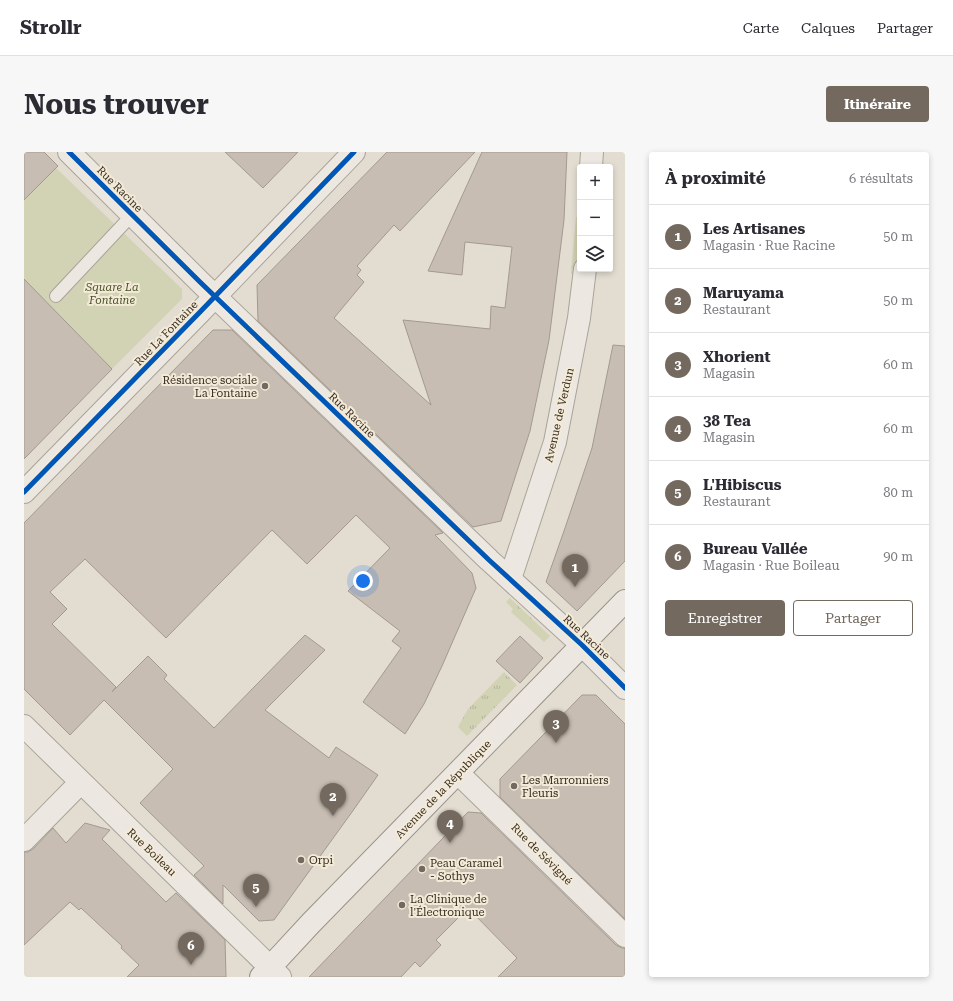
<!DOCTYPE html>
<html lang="fr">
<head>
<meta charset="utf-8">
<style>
	:root { --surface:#fff; --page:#f7f7f7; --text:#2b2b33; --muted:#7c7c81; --line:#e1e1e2; --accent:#74695f }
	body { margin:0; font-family:"Roboto Serif",serif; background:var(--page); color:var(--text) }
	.controls { position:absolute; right:12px; top:12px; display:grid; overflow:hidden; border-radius:4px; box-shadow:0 2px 6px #0003 }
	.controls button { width:36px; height:36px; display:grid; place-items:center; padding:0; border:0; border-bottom:1px solid var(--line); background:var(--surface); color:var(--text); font:20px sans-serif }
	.you { position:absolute; left:339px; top:429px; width:14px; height:14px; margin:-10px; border:3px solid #fff; border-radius:50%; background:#1a73e8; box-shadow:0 0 0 6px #1a73e833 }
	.badge { display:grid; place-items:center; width:26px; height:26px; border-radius:50%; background:var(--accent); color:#fff; font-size:13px; font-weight:700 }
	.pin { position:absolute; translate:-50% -33px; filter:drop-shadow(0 1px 2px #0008) }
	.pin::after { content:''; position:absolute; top:21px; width:14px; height:12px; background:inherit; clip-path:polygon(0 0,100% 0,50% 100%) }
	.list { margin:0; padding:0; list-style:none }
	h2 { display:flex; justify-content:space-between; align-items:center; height:52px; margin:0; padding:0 16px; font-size:17px }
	h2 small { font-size:13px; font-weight:400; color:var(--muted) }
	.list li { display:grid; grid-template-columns:26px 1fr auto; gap:12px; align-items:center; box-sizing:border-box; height:64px; padding:0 16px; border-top:1px solid var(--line) }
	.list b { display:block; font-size:15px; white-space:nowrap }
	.list p { margin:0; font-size:13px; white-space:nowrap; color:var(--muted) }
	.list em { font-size:13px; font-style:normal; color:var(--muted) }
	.actions { display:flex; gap:8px; padding:12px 16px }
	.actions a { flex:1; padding:9px 0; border:1px solid var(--accent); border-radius:4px; text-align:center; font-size:14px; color:var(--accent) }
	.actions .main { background:var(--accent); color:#fff }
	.icon { flex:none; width:22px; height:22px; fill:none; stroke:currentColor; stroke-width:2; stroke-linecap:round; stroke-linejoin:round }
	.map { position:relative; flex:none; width:601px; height:825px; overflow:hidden; border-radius:4px }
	header { display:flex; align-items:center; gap:24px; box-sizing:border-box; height:56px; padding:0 20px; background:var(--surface); border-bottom:1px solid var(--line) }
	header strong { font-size:19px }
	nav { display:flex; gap:22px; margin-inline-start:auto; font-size:14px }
	.intro { display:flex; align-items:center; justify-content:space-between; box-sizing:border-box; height:96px; padding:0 24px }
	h1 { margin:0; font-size:28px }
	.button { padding:10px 18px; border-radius:4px; background:var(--accent); color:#fff; font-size:14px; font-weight:700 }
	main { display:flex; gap:24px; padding:0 24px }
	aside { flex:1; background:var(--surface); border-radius:4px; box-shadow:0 2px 6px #0003 }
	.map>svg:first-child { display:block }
	.grass { fill:url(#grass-tufts) }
	.park { fill:#d2d2b4 }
	.building { fill:#c7bdb2; stroke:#a39990 }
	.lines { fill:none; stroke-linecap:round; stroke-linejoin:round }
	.service-casing { stroke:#a9a399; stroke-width:14 }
	.minor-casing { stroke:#a9a399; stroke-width:24 }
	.secondary-casing { stroke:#999289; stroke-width:24 }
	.service { stroke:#ece8e1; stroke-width:12 }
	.minor { stroke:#ece8e1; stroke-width:22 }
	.secondary { stroke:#ece8e1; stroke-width:22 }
	.cycleway-casing { stroke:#f3ebd8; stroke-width:8 }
	.cycleway { stroke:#0057b8; stroke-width:5 }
	.poi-dot { fill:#74695f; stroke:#f3ebd8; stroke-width:1.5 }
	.labels { text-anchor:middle; stroke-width:4; stroke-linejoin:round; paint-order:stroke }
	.street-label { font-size:11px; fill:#382b21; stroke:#f3ebd8 }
	.park-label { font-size:11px; font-style:italic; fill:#495229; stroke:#f3ebd8 }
	.poi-label { font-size:11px; fill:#382b21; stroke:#f3ebd8; text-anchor:start }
</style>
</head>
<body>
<header>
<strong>Strollr</strong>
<nav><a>Carte</a><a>Calques</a><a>Partager</a></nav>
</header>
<div class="intro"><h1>Nous trouver</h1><a class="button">Itinéraire</a></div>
<main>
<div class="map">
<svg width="601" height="825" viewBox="0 0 601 825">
	<defs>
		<pattern id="grass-tufts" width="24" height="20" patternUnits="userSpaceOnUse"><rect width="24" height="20" fill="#d2d2b4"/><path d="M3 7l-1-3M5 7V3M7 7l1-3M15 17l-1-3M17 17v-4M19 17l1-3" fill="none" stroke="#b5b49a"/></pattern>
	</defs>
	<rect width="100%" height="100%" fill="#e3ddd1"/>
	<path class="grass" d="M552,65H556V82L552,123L547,122Z
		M486,446L526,484L520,490L487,460L489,457L482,450Z
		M480,520L493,533L443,584L434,575L444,557Z"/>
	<path class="park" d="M32,16L158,137V147L88,217L0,127V26Z"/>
	<path class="building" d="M0,0H20L34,14L0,48Z
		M201,0H274L239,36Z
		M363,0H451L376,79L370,73L333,114L337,118L333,123L340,130L310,166L407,253L379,168L466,177L467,154L481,156L488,95L441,90L438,123L404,119L458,0H543L540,68L525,188L506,279L477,369L449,375L234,169L233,133Z
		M0,127L88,217L0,307Z
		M189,178H208L419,381L411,383L448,421L452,436L418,514L400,552L381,582L339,550L377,496L368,489L376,479L324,439L366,396L332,363L283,412L248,378L142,486L61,407L26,440L43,457L28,472L92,535L88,540L124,504L143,523L140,527L190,576L281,483L301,498L241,558L305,606L312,595L354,623L328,660L250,768L235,769L199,733V752L170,723L180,714L116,651L149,617L80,548L46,583L0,537V371Z
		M589,193L601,194V409L553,459L522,430L540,379L568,296Z
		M496,484L519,506L496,531L472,509Z
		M558,543H572L601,572V767L476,645V627Z
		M444,660L457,661L592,793L598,796H601V825H474L493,806L444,756L412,788L417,793L396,815L391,810L377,825H285Z
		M61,671L86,678L78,687L142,750L152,741L201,788L202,825H103L115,813L97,796L98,794L57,756L55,758L46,750L0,793V700H4L9,697L29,676L42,691Z"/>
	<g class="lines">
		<g class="service-casing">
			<path id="service" d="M32,144L108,63"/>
		</g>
		<g class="minor-casing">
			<path id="minor" d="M45,0L176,130L465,408L558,493L601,536
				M567,15L568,0
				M0,340L176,160L330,0
				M486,427L531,290L555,166L561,117
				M0,574L256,825
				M434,621L601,784
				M0,688L57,630"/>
		</g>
		<g class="secondary-casing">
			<path id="secondary" d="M237,825L287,771L601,449"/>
		</g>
		<use href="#service" class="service"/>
		<use href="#minor" class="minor"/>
		<use href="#secondary" class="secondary"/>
		<g class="cycleway-casing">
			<path id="cycleway" d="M45,0L176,130L465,408L558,493L601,536
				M0,340L176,160L330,0"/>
		</g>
		<use href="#cycleway" class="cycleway"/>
	</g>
	<g class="poi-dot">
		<circle cx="241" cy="234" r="4"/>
		<circle cx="490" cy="634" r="4"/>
		<circle cx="277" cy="708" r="4"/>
		<circle cx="398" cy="717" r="4"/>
		<circle cx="378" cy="753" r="4"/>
	</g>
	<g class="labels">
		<g class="street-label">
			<text transform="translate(96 37) rotate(45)" y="4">Rue Racine</text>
			<text transform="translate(142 181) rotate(-46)" y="4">Rue La Fontaine</text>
			<text transform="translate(328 263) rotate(44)" y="4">Rue Racine</text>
			<text transform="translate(535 263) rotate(-77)" y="4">Avenue de Verdun</text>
			<text transform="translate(563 485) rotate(43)" y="4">Rue Racine</text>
			<text transform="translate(419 637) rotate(-46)" y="4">Avenue de la République</text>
			<text transform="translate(128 700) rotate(44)" y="4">Rue Boileau</text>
			<text transform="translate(518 702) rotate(45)" y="4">Rue de Sévigné</text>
		</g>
		<g class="park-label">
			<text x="88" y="139">Square La<tspan x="88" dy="13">Fontaine</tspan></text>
		</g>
		<g class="poi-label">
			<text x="233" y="232" text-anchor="end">Résidence sociale<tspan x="233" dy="13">La Fontaine</tspan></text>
			<text x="498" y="632">Les Marronniers<tspan x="498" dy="13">Fleuris</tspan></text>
			<text x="285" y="712">Orpi</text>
			<text x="406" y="715">Peau Caramel<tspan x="406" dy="13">- Sothys</tspan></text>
			<text x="386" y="751">La Clinique de<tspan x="386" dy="13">l'Électronique</tspan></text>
		</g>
	</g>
</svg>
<div class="controls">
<button>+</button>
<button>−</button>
<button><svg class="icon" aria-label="layers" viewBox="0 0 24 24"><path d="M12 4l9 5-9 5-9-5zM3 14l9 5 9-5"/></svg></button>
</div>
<div class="you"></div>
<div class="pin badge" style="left:551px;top:435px">1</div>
<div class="pin badge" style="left:309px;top:664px">2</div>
<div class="pin badge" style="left:532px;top:591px">3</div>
<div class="pin badge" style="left:426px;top:691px">4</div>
<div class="pin badge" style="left:232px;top:755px">5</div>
<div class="pin badge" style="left:167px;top:813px">6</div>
</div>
<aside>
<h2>À proximité<small>6 résultats</small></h2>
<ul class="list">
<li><span class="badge">1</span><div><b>Les Artisanes</b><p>Magasin · Rue Racine</p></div><em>50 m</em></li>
<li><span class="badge">2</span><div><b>Maruyama</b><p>Restaurant</p></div><em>50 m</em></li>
<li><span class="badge">3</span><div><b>Xhorient</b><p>Magasin</p></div><em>60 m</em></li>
<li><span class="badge">4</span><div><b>38 Tea</b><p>Magasin</p></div><em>60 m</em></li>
<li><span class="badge">5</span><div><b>L'Hibiscus</b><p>Restaurant</p></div><em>80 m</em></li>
<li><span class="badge">6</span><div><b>Bureau Vallée</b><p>Magasin · Rue Boileau</p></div><em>90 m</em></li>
</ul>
<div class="actions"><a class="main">Enregistrer</a><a>Partager</a></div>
</aside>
</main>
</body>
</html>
